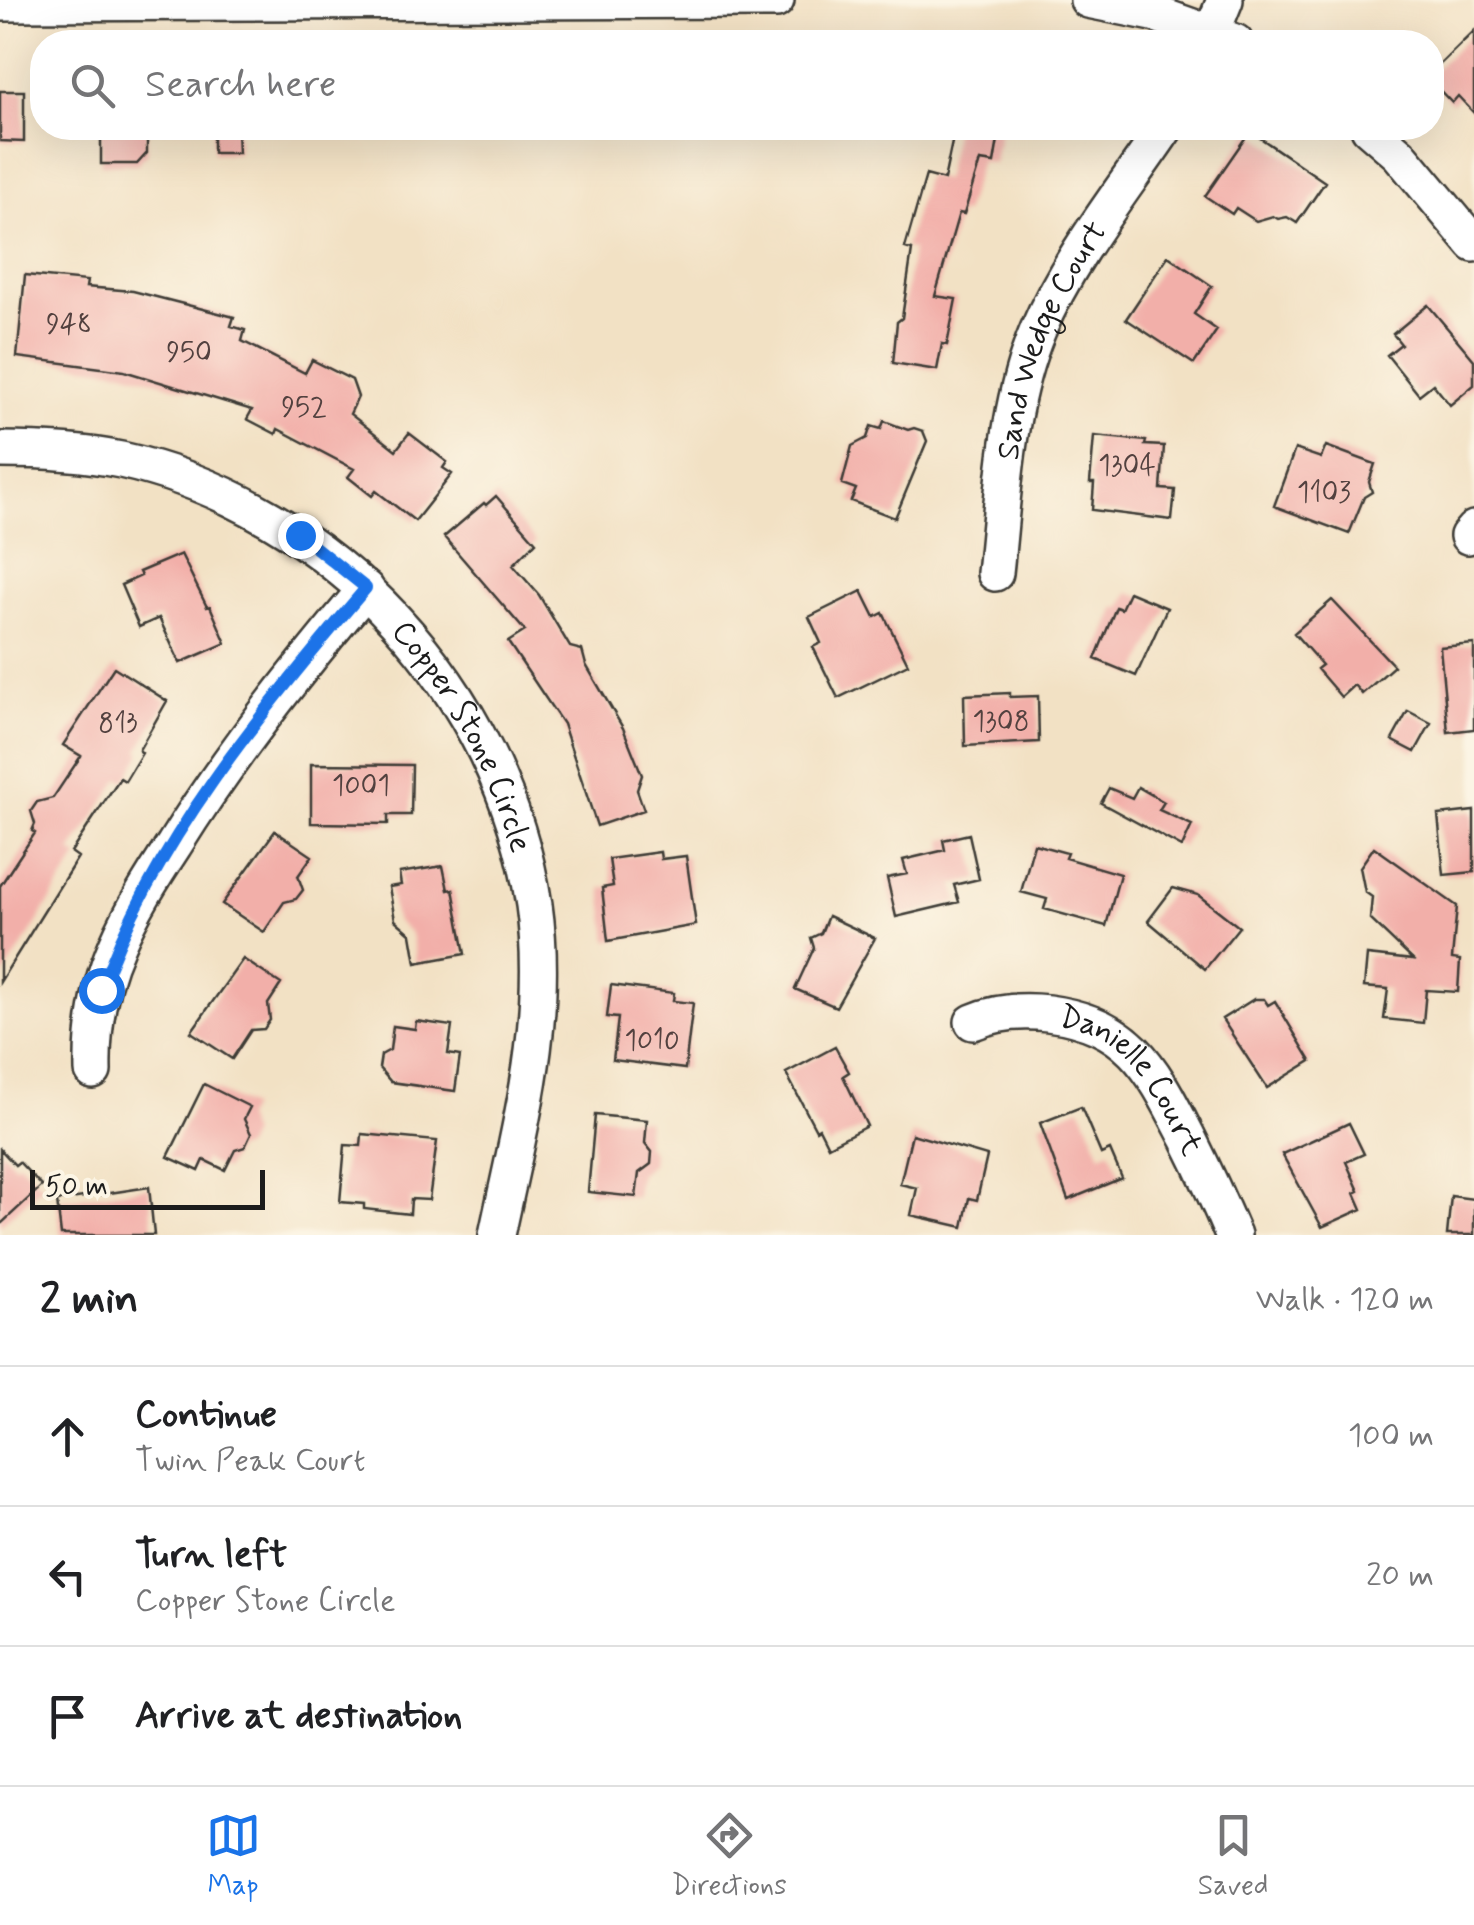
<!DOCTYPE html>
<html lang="en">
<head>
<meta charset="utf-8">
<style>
	:root { --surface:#fff; --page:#f2f2f2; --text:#202124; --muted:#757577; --line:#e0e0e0; --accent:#1a73e8 }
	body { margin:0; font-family:Mynerve,sans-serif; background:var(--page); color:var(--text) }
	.scale { position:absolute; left:30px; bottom:25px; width:235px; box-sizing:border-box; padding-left:10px; border:5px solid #1c1c1c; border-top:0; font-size:28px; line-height:35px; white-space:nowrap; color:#1c1c1c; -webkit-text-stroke:8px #fcf5e5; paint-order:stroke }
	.stop { position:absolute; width:30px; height:30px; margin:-22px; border:8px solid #1a73e8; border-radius:50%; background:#fff }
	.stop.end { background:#1a73e8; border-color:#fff; box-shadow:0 2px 10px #0008 }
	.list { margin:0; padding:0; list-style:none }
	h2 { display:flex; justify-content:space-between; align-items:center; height:130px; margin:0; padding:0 40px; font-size:42px }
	h2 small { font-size:32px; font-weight:400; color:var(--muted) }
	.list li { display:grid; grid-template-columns:65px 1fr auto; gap:30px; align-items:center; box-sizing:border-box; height:140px; padding:0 40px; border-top:2px solid var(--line) }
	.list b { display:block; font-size:38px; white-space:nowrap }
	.list p { margin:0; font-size:32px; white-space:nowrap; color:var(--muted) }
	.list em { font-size:32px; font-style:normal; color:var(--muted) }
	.icon { flex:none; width:55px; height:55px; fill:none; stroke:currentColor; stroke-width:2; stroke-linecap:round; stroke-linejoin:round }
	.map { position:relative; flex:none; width:1474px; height:1235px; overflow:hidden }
	.search { position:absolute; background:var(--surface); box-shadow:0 10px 40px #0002; left:30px; right:30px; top:30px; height:110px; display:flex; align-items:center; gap:25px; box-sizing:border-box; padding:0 35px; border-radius:40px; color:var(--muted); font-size:38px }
	.sheet { height:550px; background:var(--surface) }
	nav { display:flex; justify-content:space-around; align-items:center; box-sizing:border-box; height:140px; border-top:2px solid var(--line); background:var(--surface); font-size:28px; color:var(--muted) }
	nav a { display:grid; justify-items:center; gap:5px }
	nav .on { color:var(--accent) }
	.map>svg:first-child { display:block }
	.building { fill:#f2afa9 }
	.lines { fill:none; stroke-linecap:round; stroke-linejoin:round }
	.street-casing { stroke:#3c3a35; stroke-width:40 }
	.street { stroke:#fff; stroke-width:35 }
	.route { stroke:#1a73e8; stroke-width:12 }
	.labels { text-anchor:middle; stroke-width:8; stroke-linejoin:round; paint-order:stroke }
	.number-label { font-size:28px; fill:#52413f }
	.street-label { font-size:32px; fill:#1c1c1c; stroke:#fcf5e5 }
</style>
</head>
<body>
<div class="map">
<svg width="1474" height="1235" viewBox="0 0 1474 1235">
	<rect width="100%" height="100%" fill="#fcf5e5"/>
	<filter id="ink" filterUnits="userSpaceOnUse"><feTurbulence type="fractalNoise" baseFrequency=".01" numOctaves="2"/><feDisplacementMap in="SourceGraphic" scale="20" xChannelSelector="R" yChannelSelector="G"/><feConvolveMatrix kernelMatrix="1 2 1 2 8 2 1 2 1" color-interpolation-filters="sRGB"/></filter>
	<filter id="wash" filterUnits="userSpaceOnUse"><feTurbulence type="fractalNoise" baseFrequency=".0048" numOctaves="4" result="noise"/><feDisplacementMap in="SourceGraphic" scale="40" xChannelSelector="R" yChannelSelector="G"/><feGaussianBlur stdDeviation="2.25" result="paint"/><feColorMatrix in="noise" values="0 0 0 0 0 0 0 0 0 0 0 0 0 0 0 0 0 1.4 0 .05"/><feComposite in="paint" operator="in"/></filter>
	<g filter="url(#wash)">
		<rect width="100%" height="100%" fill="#f2e1c4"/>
		<g id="blocks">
			<path class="building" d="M1474,31V113L1458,96L1452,103L1432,82V72Z
				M0,91H24V142L0,141Z
				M101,128H147V153L137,164H101Z
				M213,128H237L238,153H213Z
				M955,128H1000L994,163L980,161L964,214L959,213L935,296L956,299L947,345L942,344L937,370L893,363L897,322L902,318L912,250L905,248L926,175L944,180Z
				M1250,131L1325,182L1297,223L1287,217L1278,219L1273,216L1256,221L1236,208L1232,214L1205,196Z
				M1168,256L1212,286L1194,314L1217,330L1194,364L1126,319Z
				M25,275L87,281L86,287L133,291L234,317L231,326L245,330L242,341L305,373L312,360L352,380L358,397L350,414L396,450L409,433L447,462L443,468L452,474L415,521L376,491L372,496L348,477L354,469L278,429L276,434L247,419L252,410L124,371L17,357Z
				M1428,305L1474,360V385L1450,405L1433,384L1419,395L1387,355L1401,344L1393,334Z
				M884,421L908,430L914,428L923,431L927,441L895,518L851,501L856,489L842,484L852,446L867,438L871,426L881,429Z
				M1094,436L1146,441L1145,445L1164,446L1161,489L1175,490L1172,520L1092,510L1094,483H1090Z
				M1326,446L1375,464L1369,482L1372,492L1364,497L1349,534L1274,506L1295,449L1321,458Z
				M496,496L536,542L513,565L539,595L570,647L582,650L586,665L623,728L642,775L637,790L644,810L597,826L563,724L508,642L525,631L444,537L484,503L486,505Z
				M181,554L207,607L210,606L226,643L180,663L159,618L139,627L121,585L141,576L139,572Z
				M862,591L875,617L883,613L908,664L838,698L813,647L821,643L809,617Z
				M1129,592L1167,608L1136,676L1095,659L1116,607L1121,609Z
				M1332,600L1394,666L1362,694L1354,685L1341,697L1317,669L1322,665L1294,633Z
				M1474,644V729L1448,732L1440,647Z
				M114,667L167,701L139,750L142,753L125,781L120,778L71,852L78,857L0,982V886L35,833L32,831L35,824L31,811L37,802L53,798L81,756L63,745Z
				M1010,693V697L1038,696L1039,742L965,746L964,695Z
				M1408,711L1431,723L1415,752L1392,740Z
				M311,764L412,765L411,815H388V824L311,823Z
				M1138,787L1164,802L1159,810L1192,825L1182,847L1101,803L1109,788L1132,798Z
				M1474,811V872L1444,875L1438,815Z
				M275,831L312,856L298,876L303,890L296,899L284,902L264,932L222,904Z
				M969,834L979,879L954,885L959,902L896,917L887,878L907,874L903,860L945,850L943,840Z
				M1034,844L1067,853L1065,858L1120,874L1106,926L1044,909L1047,899L1021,892Z
				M1374,847L1457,906L1452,959L1460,960L1458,992L1426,990L1423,1023L1384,1019L1388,989L1364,987L1367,955L1413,960L1370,919L1372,897L1365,892L1360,867Z
				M660,852L661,859L686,856L696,925L608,941L602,888L613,886L609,859Z
				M443,866L448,890L453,889L465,954L416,963L411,934L395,920L389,887L401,885L399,873Z
				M1173,888L1198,895L1239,927L1205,969L1148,921Z
				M828,916L875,938L836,1007L795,989L814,948L811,938L821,933Z
				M243,959L281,984L268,1004L270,1020L264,1029L251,1030L232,1059L191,1032Z
				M611,985L674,993L673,1001L693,1003L685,1069L613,1060L618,1018L607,1017Z
				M1254,999H1264L1268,1005L1275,1001L1311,1061L1267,1088L1222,1019Z
				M416,1021L452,1026L448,1054L460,1056L455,1091L391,1082L379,1068L381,1055L390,1050L393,1026L415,1029Z
				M835,1047L849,1072L843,1076L867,1126L828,1146L819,1128L816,1130L786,1073Z
				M204,1084L250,1107L244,1119L251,1134L245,1147L235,1150L225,1170L204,1160L199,1171L168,1157Z
				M1081,1107L1101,1154L1110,1150L1122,1178L1068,1200L1040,1123Z
				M595,1115L647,1120L645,1143L652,1152L651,1164L639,1173L636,1197L588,1192Z
				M1349,1123L1364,1154L1346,1162L1359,1191L1355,1193L1362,1209L1322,1227L1282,1154Z
				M362,1134L437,1141L429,1200L411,1199L410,1214L364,1209V1204L340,1202L345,1145L361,1146Z
				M912,1134L987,1156L977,1200L969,1198L963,1227L911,1215L917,1188L900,1184Z
				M0,1149L15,1165L19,1162L42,1186L0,1225Z
				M149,1187L154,1235H61L57,1201Z
				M1451,1196L1474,1199V1235H1447Z"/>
		</g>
	</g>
	<g filter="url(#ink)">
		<use href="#blocks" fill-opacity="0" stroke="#3c3a35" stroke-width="2.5"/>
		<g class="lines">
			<g class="street-casing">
				<g id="street">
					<path d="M1088,0L1153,13L1235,42"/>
					<path d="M0,3L776,0"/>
					<path d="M1208,42L1225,0"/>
					<path d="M1369,128L1399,154L1474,244"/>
					<path id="s1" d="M0,450C40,450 81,452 121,460C333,507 502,691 534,905C550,1017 520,1126 497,1235"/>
					<path d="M1468,536L1474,529"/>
					<path id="s2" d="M995,573C1004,492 1006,406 1038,330C1069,257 1121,193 1165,128"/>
					<path id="s3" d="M973,1022C996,1012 1023,1010 1048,1013C1133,1024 1153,1071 1188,1138C1204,1170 1219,1202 1233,1235"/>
					<path d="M93,1071C92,1028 99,985 117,945C132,910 153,877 174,845C230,755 297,670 366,589"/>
				</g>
			</g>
			<use href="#street" class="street"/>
		</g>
	</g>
	<g class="lines" filter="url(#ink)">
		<path class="route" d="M101,990C151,845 267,704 366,588L300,535"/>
	</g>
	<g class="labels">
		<g class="number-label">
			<text x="69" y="333">948</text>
			<text x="189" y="361">950</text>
			<text x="304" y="416">952</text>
			<text x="1127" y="474">1304</text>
			<text x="1324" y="501">1103</text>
			<text x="1001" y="730">1308</text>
			<text x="118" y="732">813</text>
			<text x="361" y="794">1001</text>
			<text x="652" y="1049">1010</text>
		</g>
		<g class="street-label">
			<text dy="11" stroke="none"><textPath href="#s2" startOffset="242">Sand Wedge Court</textPath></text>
			<text dy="11" stroke="none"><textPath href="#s1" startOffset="580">Copper Stone Circle</textPath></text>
			<text dy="11" stroke="none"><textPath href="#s3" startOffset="190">Danielle Court</textPath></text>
		</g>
	</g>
</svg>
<div class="scale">50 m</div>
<div class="stop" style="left:101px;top:990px"></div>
<div class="stop end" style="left:300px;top:535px"></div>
<div class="search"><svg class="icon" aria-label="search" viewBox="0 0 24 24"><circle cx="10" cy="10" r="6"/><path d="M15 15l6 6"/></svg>Search here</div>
</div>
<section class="sheet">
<h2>2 min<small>Walk · 120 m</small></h2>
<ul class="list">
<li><svg class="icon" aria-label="ahead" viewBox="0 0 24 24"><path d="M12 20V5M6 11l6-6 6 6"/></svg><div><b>Continue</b><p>Twin Peak Court</p></div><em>100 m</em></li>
<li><svg class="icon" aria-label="left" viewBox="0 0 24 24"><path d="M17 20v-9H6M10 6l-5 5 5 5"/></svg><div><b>Turn left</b><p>Copper Stone Circle</p></div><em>20 m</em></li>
<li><svg class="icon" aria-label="arrive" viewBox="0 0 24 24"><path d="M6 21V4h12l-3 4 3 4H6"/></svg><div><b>Arrive at destination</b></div></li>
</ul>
</section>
<nav>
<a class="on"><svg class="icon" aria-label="map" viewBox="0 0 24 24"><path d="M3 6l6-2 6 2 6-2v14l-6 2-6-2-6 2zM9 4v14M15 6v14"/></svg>Map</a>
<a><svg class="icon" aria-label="directions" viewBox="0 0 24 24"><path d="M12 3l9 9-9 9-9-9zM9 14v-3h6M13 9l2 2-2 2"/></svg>Directions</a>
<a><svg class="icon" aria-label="saved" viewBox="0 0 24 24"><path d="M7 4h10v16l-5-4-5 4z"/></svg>Saved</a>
</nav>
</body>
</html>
